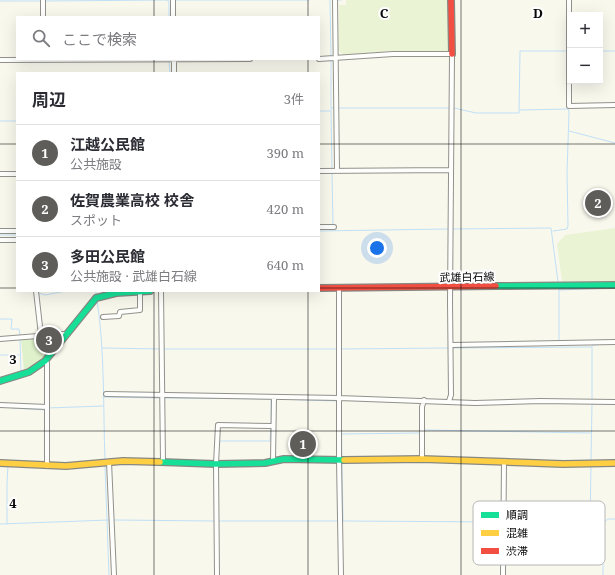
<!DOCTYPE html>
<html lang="ja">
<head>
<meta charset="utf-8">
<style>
	:root { --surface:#fff; --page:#f2f2f3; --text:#2b2b33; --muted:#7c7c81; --line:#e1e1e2; --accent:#5e5d59 }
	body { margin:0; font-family:"Noto Serif","Noto Sans JP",serif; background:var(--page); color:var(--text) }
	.controls { position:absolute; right:12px; top:12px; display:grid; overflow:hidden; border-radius:0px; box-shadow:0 4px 16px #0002 }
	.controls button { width:36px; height:36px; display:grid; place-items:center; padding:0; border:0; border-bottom:1px solid var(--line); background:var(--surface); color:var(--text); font:20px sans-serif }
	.you { position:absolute; left:377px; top:248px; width:14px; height:14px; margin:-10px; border:3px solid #fff; border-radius:50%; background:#1a73e8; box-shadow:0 0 0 6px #1a73e833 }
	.badge { display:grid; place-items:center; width:26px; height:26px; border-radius:50%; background:var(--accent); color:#fff; font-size:13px; font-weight:700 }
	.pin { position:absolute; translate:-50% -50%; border:2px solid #fff; box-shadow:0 1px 4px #0006 }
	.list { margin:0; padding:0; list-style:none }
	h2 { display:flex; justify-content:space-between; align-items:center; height:52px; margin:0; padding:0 16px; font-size:17px }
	h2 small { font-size:13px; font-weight:400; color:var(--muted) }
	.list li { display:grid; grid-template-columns:26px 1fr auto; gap:12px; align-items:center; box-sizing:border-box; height:56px; padding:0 16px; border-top:1px solid var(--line) }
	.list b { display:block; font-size:15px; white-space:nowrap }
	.list p { margin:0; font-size:13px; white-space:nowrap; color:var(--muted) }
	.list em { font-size:13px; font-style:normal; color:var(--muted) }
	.icon { flex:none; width:22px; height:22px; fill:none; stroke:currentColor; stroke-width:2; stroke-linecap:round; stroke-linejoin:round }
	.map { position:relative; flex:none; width:615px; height:575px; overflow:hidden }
	.search { position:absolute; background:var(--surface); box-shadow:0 4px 16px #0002; left:16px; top:16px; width:304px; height:44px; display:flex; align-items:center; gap:10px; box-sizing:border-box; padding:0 14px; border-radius:0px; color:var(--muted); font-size:15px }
	.panel { position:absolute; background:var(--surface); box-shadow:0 4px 16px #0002; left:16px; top:72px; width:304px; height:220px; border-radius:0px }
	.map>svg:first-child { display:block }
	.green { fill:#dff1cb }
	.pitch { fill:#eaf4d5 }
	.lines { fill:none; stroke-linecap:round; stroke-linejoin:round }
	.stream { stroke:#c0e0f6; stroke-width:1 }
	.street-casing { stroke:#92918c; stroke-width:6 }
	.fast-casing { stroke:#888883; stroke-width:8 }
	.slow-casing { stroke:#888883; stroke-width:8 }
	.jam-casing { stroke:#888883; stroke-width:8 }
	.street { stroke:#fefefc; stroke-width:4 }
	.fast { stroke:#16e098; stroke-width:5.5 }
	.slow { stroke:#ffcf43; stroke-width:5.5 }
	.jam { stroke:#f24e42; stroke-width:5.5 }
	.grid { fill:none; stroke:#0a0a0a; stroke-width:1; stroke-opacity:0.55 }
	.labels { text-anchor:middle; stroke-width:4; stroke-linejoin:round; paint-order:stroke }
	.street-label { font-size:11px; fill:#0a0a0a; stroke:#fff }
	.key { fill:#fff; stroke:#b6b6b6; stroke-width:1 }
	.key-label { font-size:11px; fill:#0a0a0a }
	.grid-label { font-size:13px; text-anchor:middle; font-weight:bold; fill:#0a0a0a; stroke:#fff; stroke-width:4; stroke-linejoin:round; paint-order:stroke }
</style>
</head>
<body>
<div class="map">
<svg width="615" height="575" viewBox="0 0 615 575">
	<rect width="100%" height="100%" fill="#f9f8ed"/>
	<path class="green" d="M61,334L62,337C51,351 42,365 24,371L21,339Z"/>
	<path class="pitch" d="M346,0H448V51H392L344,55L338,50L339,5H346Z
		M615,228V281H562L557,244L565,235Z"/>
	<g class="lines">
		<path class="stream" d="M176,0H309
			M330,0L331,57
			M337,0H341
			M0,1H41
			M45,1L167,0
			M169,17V2L167,0H172
			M600,51H615
			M331,61V108H335
			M169,62L170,73
			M338,108H451
			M454,108L476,113H519L520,51H567
			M331,109L332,169
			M520,110L568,109L569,112L567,173L568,226L567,229L553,231
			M319,111H330
			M0,121H17
			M569,131L615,143
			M332,173L333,225
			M452,229L551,228L558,282
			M319,231L448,229
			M0,235H17
			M559,287V290L615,288
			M559,290V341
			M96,291V295
			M39,293L45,295L66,291
			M97,300C105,352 103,408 105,460
			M0,319H12L11,329H19L20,336
			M20,339L21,372
			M592,346L594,345L604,344
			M102,348L161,349
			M452,348L592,347V400
			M164,349H337
			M340,349L449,348
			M0,355H19
			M0,384L21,378V377
			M103,397L160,398
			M163,398L272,399
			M275,399L338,401
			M341,401L342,457
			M592,404H615
			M12,408L46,410
			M48,408L103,406
			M271,424V399
			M424,430L591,433
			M341,434L419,433L420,430H421
			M220,441H270L271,427
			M342,462L343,521
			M591,462L592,403
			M105,466L109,575
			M113,520L215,521
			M219,521H339
			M343,521L501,522
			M505,522L603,523V575
			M590,523L591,465
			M603,523L608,519H615
			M0,524L109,520
			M7,524V484L8,465"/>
		<g class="street-casing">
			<path id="street" d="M173,0V17
				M335,0L337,171
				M569,0V106L615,105
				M43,17V0
				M174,59V73
				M319,59L393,54H452L450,302L451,395L449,401
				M0,60L250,59
				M319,171L451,170
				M0,174H17
				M319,227H334
				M0,231H17
				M0,240H17
				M339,288V460L341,575
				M36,291L41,335
				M161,291L163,462
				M103,317L119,316L120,312L140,310V291
				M0,339L63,334L66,335
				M451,345L615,342
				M45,361L47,363V466
				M106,394L339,398L475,403L540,401L615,402
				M0,405L47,407
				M422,459V407L424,400
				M273,461L274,397
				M109,462L114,575
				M217,575L216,464L218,425L273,426
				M503,575L504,461"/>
		</g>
		<g class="fast-casing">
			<path id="fast" d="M496,286L615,285
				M0,381L29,372L45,361L96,298L116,293L150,291
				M160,462L216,464L265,463L284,459L344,460"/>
		</g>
		<g class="slow-casing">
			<path id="slow" d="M344,460L422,459L563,464L615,463
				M0,463L66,466L123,461L160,462"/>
		</g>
		<g class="jam-casing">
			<path id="jam" d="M451,0L452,54
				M319,288L496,286"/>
		</g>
		<use href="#street" class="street"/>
		<use href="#fast" class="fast"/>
		<use href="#slow" class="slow"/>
		<use href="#jam" class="jam"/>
	</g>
	<path class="grid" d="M154,0V17M308,0V17M461,0V575M154,59V73M308,59V73M0,144H17M319,144H615M0,288H17M319,288H615M154,291V575M308,291V575M0,431H615"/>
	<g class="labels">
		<g class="street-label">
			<text transform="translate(467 277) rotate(-1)" y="4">武雄白石線</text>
		</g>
	</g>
	<rect x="473" y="501" width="132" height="64" rx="6" class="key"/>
	<rect x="481" y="512" width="18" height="6" fill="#16e098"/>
	<rect x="481" y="530" width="18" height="6" fill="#ffcf43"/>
	<rect x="481" y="548" width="18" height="6" fill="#f24e42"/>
	<g class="key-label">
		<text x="506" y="519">順調</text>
		<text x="506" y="537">混雑</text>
		<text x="506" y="555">渋滞</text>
	</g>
	<g class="grid-label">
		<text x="384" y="18">C</text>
		<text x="538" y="18">D</text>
		<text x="13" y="364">3</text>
		<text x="13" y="508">4</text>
	</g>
</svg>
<div class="controls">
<button>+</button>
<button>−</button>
</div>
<div class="you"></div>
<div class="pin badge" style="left:303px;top:444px">1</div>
<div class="pin badge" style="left:598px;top:203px">2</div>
<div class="pin badge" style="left:49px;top:340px">3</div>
<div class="search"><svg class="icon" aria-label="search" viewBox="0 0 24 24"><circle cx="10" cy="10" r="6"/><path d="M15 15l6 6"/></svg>ここで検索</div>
<section class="panel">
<h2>周辺<small>3件</small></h2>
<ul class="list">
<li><span class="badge">1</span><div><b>江越公民館</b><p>公共施設</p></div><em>390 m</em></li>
<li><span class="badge">2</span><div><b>佐賀農業高校 校舎</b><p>スポット</p></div><em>420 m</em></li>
<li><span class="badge">3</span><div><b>多田公民館</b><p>公共施設 · 武雄白石線</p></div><em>640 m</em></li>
</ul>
</section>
</div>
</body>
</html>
